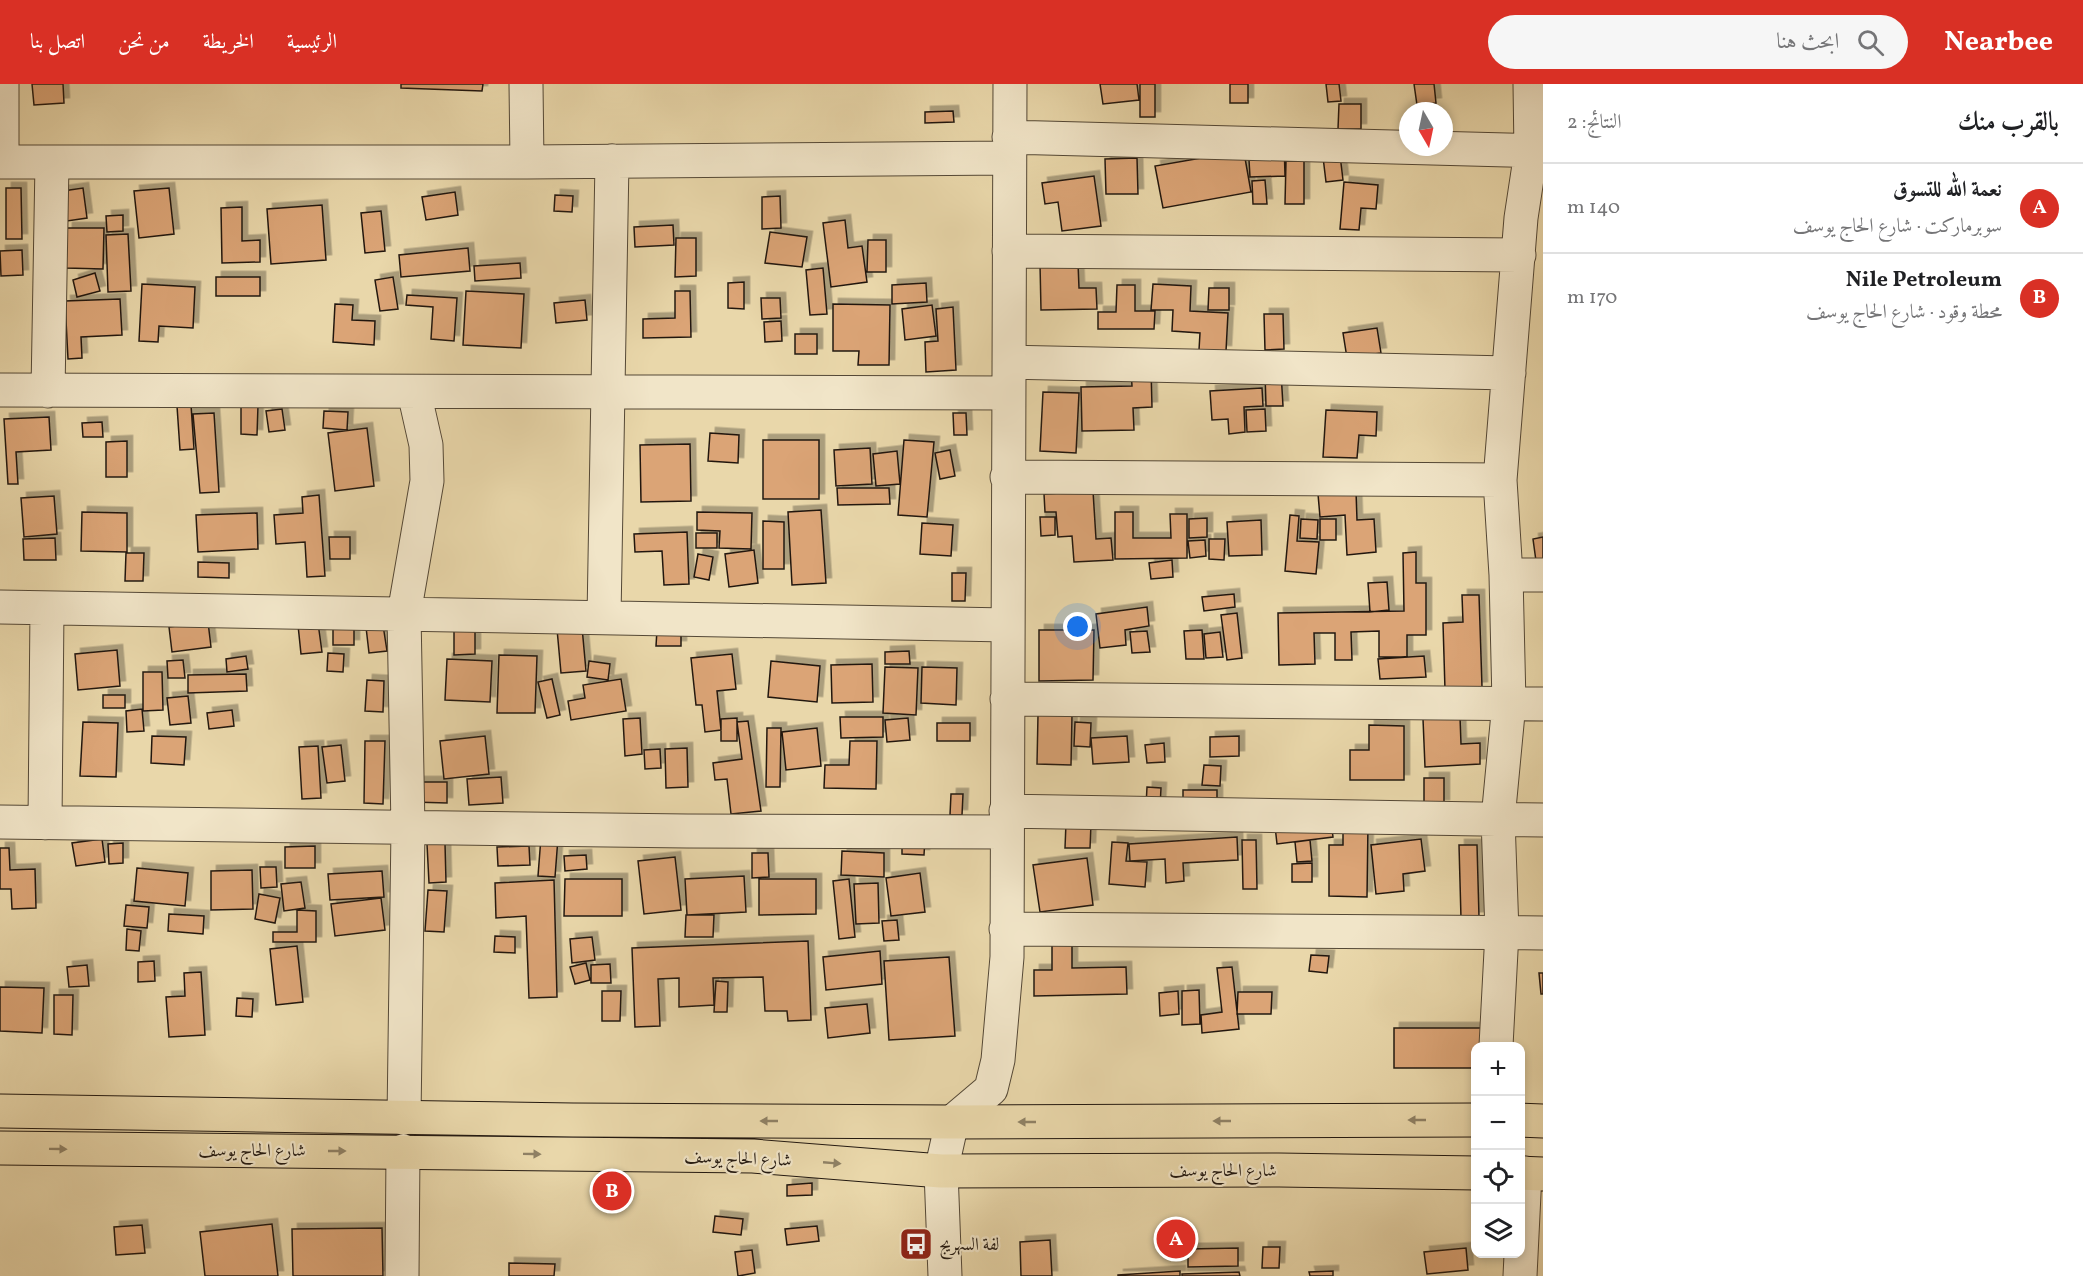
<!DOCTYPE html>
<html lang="ar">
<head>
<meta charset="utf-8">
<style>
	:root { --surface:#fff; --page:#f6f6f6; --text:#202124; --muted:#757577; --line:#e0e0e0; --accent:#d93025 }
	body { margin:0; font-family:Vollkorn,Amiri,serif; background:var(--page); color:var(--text); direction:rtl }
	.controls { position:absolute; right:18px; bottom:18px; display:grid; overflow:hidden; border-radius:12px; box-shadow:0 3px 9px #0003 }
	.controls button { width:54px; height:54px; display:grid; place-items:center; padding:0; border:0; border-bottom:2px solid var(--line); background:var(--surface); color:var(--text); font:30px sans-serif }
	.compass { position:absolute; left:1399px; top:18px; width:54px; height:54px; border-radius:50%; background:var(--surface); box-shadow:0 3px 9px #0003; rotate:171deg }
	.you { position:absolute; left:1078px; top:543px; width:21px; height:21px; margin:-15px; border:4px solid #fff; border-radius:50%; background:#1a73e8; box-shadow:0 0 0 9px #1a73e833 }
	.badge { display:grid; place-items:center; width:39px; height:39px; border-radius:50%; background:var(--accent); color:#fff; font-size:20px; font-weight:700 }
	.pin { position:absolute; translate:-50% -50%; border:3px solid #fff; box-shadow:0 2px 6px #0006 }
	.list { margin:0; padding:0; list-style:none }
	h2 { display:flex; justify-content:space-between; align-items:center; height:78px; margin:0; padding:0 24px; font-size:26px }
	h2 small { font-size:20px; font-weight:400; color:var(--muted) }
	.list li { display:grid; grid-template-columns:39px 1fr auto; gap:18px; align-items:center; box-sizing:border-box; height:90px; padding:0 24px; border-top:2px solid var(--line) }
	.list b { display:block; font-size:22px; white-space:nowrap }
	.list p { margin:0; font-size:20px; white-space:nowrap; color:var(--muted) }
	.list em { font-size:20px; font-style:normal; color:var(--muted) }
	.icon { flex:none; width:33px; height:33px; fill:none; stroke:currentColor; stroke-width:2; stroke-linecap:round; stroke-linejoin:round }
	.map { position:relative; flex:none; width:1543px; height:1192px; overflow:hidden; direction:ltr }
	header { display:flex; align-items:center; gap:36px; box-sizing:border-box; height:84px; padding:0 30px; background:var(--accent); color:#fff }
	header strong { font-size:28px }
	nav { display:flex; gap:33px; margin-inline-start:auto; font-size:21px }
	.search { width:420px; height:54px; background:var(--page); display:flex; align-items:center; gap:15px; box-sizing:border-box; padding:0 21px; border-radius:33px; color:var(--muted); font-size:22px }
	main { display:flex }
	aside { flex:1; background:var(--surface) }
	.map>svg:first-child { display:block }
	.building { fill:#dba476; stroke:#221810; stroke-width:1.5; filter:url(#shadow) }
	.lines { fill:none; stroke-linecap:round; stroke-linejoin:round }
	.minor-casing { stroke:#544836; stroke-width:35 }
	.major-casing { stroke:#221810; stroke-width:35 }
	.minor { stroke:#f1e5c8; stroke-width:33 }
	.major { stroke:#e9d7aa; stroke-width:33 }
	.oneway { fill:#8f8165 }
	.labels { text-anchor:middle; stroke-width:4.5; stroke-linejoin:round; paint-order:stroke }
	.street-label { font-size:18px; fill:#221810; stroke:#f1e5c8 }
	.poi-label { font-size:18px; fill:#221810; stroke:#f1e5c8; text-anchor:start }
</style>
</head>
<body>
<header>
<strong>Nearbee</strong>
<div class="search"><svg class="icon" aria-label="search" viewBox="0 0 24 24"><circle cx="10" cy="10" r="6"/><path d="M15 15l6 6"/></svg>ابحث هنا</div>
<nav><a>الرئيسية</a><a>الخريطة</a><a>من نحن</a><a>اتصل بنا</a></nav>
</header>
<main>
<aside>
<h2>بالقرب منك<small>النتائج: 2</small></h2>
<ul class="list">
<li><span class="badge">A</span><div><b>نعمة الله للتسوق</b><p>سوبرماركت · شارع الحاج يوسف</p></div><em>140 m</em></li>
<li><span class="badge">B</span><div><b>Nile Petroleum</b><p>محطة وقود · شارع الحاج يوسف</p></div><em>170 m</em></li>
</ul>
</aside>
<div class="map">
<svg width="1543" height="1192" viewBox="0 0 1543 1192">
	<defs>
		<filter id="shadow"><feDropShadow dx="5.5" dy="-5.5" stdDeviation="0" flood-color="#0004"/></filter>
	</defs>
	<rect width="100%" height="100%" fill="#e9d7aa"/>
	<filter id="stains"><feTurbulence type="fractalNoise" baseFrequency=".00333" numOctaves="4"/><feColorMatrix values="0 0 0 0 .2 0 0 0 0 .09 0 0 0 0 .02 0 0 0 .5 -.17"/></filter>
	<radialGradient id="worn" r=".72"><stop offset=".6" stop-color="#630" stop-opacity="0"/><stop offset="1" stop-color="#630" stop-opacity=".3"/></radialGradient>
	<path class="building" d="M32,0H63L64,19L34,21Z
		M401,0H483L482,7L401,4Z
		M1100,0H1137L1139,16L1103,20Z
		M1140,0H1155V33H1140Z
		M1230,0H1248V19H1230Z
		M1326,0H1339L1341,17L1328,18Z
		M1414,0H1434L1436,19L1417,21Z
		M1339,20H1361V45H1338Z
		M953,27L954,38L925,39V28Z
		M1284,56L1285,92L1250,93L1249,76L1270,75Z
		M1242,57L1251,108L1163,124L1155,82L1230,69Z
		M1340,71L1343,96L1326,98L1323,73Z
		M1137,74L1138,110H1106L1105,75Z
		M1286,77H1304V120H1285Z
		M1094,92L1101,142L1062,147L1058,118L1045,120L1042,99Z
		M1265,96L1267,120H1253L1252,97Z
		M1344,98L1378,101L1376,125L1361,124L1359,146L1340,145Z
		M6,104H21L22,155H6Z
		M83,104L87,134L67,137L63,107Z
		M169,104L174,150L139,154L134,107Z
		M455,108L458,131L426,136L422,113Z
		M555,111L573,112L572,128L554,127Z
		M780,112L781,144L762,145V113Z
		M322,121L326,176L271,180L267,125Z
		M242,123V157L260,156V178L222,179L221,124Z
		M381,127L385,167L365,169L361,129Z
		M123,131V147L107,148L106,132Z
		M845,136L848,164L862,162L867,198L831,203L823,139Z
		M673,141L674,161L635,163L634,143Z
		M67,144H104L103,185L66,184Z
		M770,148L807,153L802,183L765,179Z
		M128,150L131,207L108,208L106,151Z
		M676,154H696V192L675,193Z
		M868,156H886V188H867Z
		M468,164L470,187L401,193L399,171Z
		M22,166L23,191L1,192L0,167Z
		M520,179L521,194L475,197L474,182Z
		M1078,179L1079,204H1096L1097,225L1041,226L1040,180Z
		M823,184L827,230L810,231L806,186Z
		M95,189L100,207L77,213L73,196Z
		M216,193H260V212H216Z
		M393,193L398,225L380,227L375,196Z
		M744,198V225L728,224V199Z
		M926,199L927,218L892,220V201Z
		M142,200L195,203L193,244L159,242L158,258L139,257Z
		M1153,200L1191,202L1190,227L1228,229L1226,267L1199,266L1200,249L1172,247L1173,226H1151Z
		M1117,201H1135V227H1155L1154,245H1098V228H1116Z
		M1209,204H1229V226H1208Z
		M466,207L524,210L521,264L463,261Z
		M675,207H690L691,253L643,254V235L675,234Z
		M407,211L457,214L454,257L431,255L433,223L406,221Z
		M761,214H780L781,234L762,235Z
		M120,215L122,251L81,253L82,274L68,275L65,217Z
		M585,216L587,236L556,239L554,219Z
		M335,220L353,221L352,236L375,237L374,261L333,258Z
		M833,220L890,221L889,281H858L859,267H833Z
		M932,221L936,252L905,256L902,225Z
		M953,223L956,286L926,288L925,258L938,257L936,225Z
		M1264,230H1283L1284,265L1265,266Z
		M781,237L782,257L765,258L764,238Z
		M1377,244L1381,269L1347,274L1343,249Z
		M795,250H817V270H795Z
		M1151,285L1152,323L1133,324L1134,346L1082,347L1081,303L1132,302L1131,286Z
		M1281,288L1283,322H1266L1265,289Z
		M1262,304L1263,322L1244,323L1245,348L1229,350L1228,335L1212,336L1210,307Z
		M1043,308L1079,309L1076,369L1040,367Z
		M191,321L194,365L180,366L177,322Z
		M241,321H258L257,351L241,350Z
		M282,325L285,346L269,348L266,327Z
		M1265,325L1266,347L1247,348L1246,326Z
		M1326,326L1377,328L1376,352L1359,351L1357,374L1323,373Z
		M324,327L348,328L347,346L323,344Z
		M214,329L219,408L200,409L193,330Z
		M953,329H966L967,351H954Z
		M49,333L51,366L16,368L18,400H8L4,335Z
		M102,338L103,353H83L82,339Z
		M367,344L374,402L335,407L328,349Z
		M710,349L739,351L738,379L708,377Z
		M763,356H819V415H763Z
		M904,356L934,358L927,433L898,431Z
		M127,357V393H106V358Z
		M690,360L691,417L641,418L640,361Z
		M870,364L872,400L836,402L834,366Z
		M950,366L955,392L940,395L935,369Z
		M897,367L900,400L876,402L873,370Z
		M837,404H889L890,420L838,421Z
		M1093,407L1096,455L1111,454L1113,476L1074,478L1072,452L1058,453L1056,428H1045L1044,410Z
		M1356,407L1357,436L1374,435L1376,468L1347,471L1345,431L1320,433L1318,410Z
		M319,411L325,492L307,493L305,458L276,460L274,431L303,429L302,413Z
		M54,412L57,450L24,453L21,414Z
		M821,426L826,499L792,501L788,428Z
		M82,428L127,429V468L81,467Z
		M697,428L752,429L751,465L719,464L720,447L697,446Z
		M1115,428H1133V454H1171L1170,430H1187V474L1115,475Z
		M257,429L258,465L198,468L196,431Z
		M1290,431L1299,432L1297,457L1319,458L1316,490L1285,487Z
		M1040,433H1055V451L1041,452Z
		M1207,434V453L1189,454V435Z
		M1301,435L1318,436L1317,455L1300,454Z
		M1320,435H1336V456H1320Z
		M1261,436L1262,471L1229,472L1227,438Z
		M763,437L784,438V485H763Z
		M922,439L953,441L951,472L920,470Z
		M687,448L689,500L664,501L662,467L635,468L634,450Z
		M696,449H717V464H696Z
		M329,453H350V475H330Z
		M1543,453V476L1536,477L1533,455Z
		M55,454L56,476H24L23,455Z
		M1209,455H1225L1224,476L1209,475Z
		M1205,456L1206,472L1190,474L1188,457Z
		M754,466L758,499L729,503L725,470Z
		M1416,468V499H1426V551H1407V573H1379V547L1351,548L1352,576H1335V549H1314L1315,580L1279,581L1278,529L1404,527L1403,469Z
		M126,469H144L143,497H125Z
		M698,470L713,473L709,496L694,493Z
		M1172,476L1173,493L1151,495L1149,479Z
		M198,478L229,479V494L198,493Z
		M952,489H966L965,517H952Z
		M1387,498L1389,526L1370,528L1368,499Z
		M1234,510L1235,523L1204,527L1202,513Z
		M1462,511H1479L1482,603L1445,606L1443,539L1463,538Z
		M1147,523L1149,542L1125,546L1126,561L1100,564L1096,530Z
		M1237,529L1242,574L1227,576L1221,531Z
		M208,538L211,563L172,568L169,543Z
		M318,539L322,568L301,570L298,541Z
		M383,541L387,567L369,569L366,543Z
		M333,542H354V561H333Z
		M582,543L586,587L561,589L557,545Z
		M475,544V570L454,571V545Z
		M657,546H681V562H656Z
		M1039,546H1094L1093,596L1039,597Z
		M1202,546L1204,575H1186L1184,547Z
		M1147,547L1150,568L1132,569L1130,548Z
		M1220,548L1223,573L1206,574L1204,550Z
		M117,566L120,602L78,606L75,570Z
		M909,567L910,580H885V568Z
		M328,569L344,570L343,588L327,587Z
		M732,570L736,605L717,607L721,646L705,648L702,621H696L691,574Z
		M499,571L537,572L535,629H497Z
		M246,572L248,585L227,588L226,575Z
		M1424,572L1426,593L1380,595L1378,575Z
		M447,575L492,577L490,618L445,616Z
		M183,576L185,594H168L167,577Z
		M589,577L610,580L608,596L587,593Z
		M771,577L820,582L817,618L768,613Z
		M872,580L873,618L832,619L831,581Z
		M885,583L918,584L916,631L883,629Z
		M922,583L957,584L956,621L921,619Z
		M143,588H162L163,626L143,627Z
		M246,590L247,607L188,609V591Z
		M552,595L560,631L547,634L538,598Z
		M621,595L626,627L571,636L568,617L585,614L583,601Z
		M367,596L384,597L383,628L365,627Z
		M103,611H125V624H103Z
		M188,612L191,639L170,641L167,614Z
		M142,625L144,647L127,648L126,627Z
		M232,626L234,642L209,645L207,629Z
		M1038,631H1072L1071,681L1037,680Z
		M840,633H883V653L841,654Z
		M1460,633L1461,660L1480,659V680L1425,683L1423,635Z
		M640,634L642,670L625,672L623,635Z
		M737,634V657H721V635Z
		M908,634L910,656L887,658L885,636Z
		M748,637L761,727L731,730L727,695L715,696L713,679L742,675L737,638Z
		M83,638L118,639L116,693L80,692Z
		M1075,638L1091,639L1090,663L1074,662Z
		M937,639H970V657H937Z
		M1369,641L1404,642V696H1350V666H1369Z
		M767,644H781L780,703H766Z
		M817,644L821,682L786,686L782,648Z
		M152,652L186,653L184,681L151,679Z
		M485,652L489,690L444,695L440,657Z
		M1127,652L1129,678L1093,680L1091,654Z
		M1239,652V672L1210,673V653Z
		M365,657H385L383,720L364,719Z
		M850,657H877L876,705L824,704L825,681H849Z
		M1164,659L1165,678L1147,679L1145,661Z
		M341,661L345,697L327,699L322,663Z
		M318,662L321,714L302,715L299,663Z
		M687,664L688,703L666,704L665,665Z
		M660,665L661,684L645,685L644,666Z
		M1204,681L1221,682L1220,702L1202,701Z
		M501,693L503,719L469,721L467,695Z
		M1424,694H1444V721H1424Z
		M414,698H447V719L413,718Z
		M1147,703L1161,704L1160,723L1146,722Z
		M1183,706H1217V730H1183Z
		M951,710H963L962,731H950Z
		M1331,736L1333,753L1277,760L1275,742Z
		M1066,739L1091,740L1090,764H1065Z
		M1343,739H1368L1367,813L1329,812V761H1343Z
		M541,753L558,754L555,793L538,792Z
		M1237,753L1238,776L1183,779L1184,797L1166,799L1165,775L1130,777L1129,760Z
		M902,754H925L924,771L902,770Z
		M102,755L105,778L76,782L72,759Z
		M1421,755L1425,787L1403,790L1404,807L1376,810L1371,761Z
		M1242,756H1256L1257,805H1243Z
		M1310,756L1312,777L1297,778L1295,758Z
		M1112,758L1128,759L1126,777L1147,778L1145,803L1109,800Z
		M123,759V779L109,780L108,760Z
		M427,760H445L446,798L429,799Z
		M1459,761H1477L1479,833L1461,834Z
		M315,762V784H285V763Z
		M529,762L530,781L498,782L497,763Z
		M0,764H9L10,786L35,785L36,824L12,825L11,805H0Z
		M842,767L884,769V793L841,791Z
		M752,769H768L769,793L752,794Z
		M586,771L587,785L565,787L564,772Z
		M675,773L681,826L644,830L638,777Z
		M1087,774L1093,821L1040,828L1033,781Z
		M1312,779V798H1292V780Z
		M260,783H276L277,803L261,804Z
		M137,784L188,789L185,822L134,817Z
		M252,786L253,825L211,826V787Z
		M382,787L384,813L330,816L328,790Z
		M920,789L925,828L891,832L886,794Z
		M744,792L746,828L687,831L685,795Z
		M565,795H622V832H564Z
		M759,795H816V830L759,831Z
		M849,795L855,853L839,855L833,797Z
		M554,796L557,913L529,914L526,832L496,834L495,799Z
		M301,798L305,824L284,827L281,800Z
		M878,799L879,839L856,840L854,800Z
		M428,806L447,807L444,848L425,847Z
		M259,810L280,814L275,839L255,835Z
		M381,814L385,846L335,852L331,820Z
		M126,821L149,823L147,844L124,842Z
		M297,826L316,827V858H273V848H297Z
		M169,830L204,832L203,850L168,847Z
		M686,831H714L713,853H685Z
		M897,836L899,856L884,857L882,837Z
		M127,845L141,847L139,867L126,866Z
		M495,852L515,853V869L494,868Z
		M592,853L595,876L572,879L570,855Z
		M808,857L811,936L788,937L787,927H765L763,893L713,894L714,921L679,923V894L658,895L660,942L635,943L632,864Z
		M1072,858V884L1126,883L1127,910L1034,912V886H1052V859Z
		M297,862L303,918L276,921L270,865Z
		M880,867L882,900L826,906L823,873Z
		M1311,871L1329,872L1327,889L1309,887Z
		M949,873L955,952L889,956L884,877Z
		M154,877L155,897L138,898V878Z
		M586,879L590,896L575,900L570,883Z
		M610,880L611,899H591V881Z
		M87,881L89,902L69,903L67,883Z
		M1232,883L1239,945L1202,949L1201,931L1222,928L1217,884Z
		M201,888L205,951L169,953L166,913L185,912L184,889Z
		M1539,889H1543V910H1541Z
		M716,897L728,898L727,928H714Z
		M0,903L44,904L42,949L0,947Z
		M1199,906L1200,940L1182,941V907Z
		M602,907H621L620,937H602Z
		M1178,907L1179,930L1160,932L1159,909Z
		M1238,908H1272L1271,930H1237Z
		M54,911H73L72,951L54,950Z
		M237,914L253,915L252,933L236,932Z
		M867,920L870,949L828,954L825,924Z
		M1394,944H1487V962H1476V984H1394Z
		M812,1099V1111L787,1112V1101Z
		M715,1132L743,1135L741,1151L713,1148Z
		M272,1140L278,1192H205L200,1148Z
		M142,1141L145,1169L116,1171L114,1143Z
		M817,1142L819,1157L787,1161L785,1145Z
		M382,1144L383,1192H293L292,1145Z
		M1050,1156L1052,1192H1021L1020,1158Z
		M1263,1163H1280L1279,1184H1262Z
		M1238,1164V1182L1188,1183V1165Z
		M1466,1164L1468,1186L1427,1190L1424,1168Z
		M752,1166L755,1189L738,1192L735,1168Z
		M509,1179L555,1180L554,1192H509Z
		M1180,1187V1192H1118V1191Z
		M1333,1187V1192H1310L1309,1188Z
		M1239,1188L1240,1192H1182V1190Z"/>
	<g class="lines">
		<g class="minor-casing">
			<path id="minor" d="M2,0V78
				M526,0L527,78
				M1009,53L1543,67
				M0,78H527L1009,74
				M1009,167L1519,171
				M1009,278L1509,289
				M0,306L1008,309
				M48,307L52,79
				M1007,393L1500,396
				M1506,491H1543
				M0,523L1008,541
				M604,533L612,77
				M1007,615L1543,620
				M1006,727L1543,736
				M0,738L687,747L1006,748
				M45,739L47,524
				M1006,845L1543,849
				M1496,962L1502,848L1498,735L1509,619L1506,491L1500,396L1521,134L1531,68L1530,0
				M404,1034L408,744L404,530L427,397L426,361L414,308
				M402,1192L403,1067
				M945,1192L941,1087L952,1038L991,1005L998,976L1007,873L1010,0
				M1520,1192L1525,1089"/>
		</g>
		<g class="major-casing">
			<path id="major" d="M0,1027L573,1036L952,1038L1476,1036
				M1520,1036L1543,1037
				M0,1064L753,1072L941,1087L1279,1086L1476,1089
				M1520,1089L1543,1090"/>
		</g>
		<use href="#minor" class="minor"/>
		<use href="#major" class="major"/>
	</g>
	<defs><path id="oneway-solid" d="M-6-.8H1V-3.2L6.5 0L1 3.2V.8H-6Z" transform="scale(1.5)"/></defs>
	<g class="oneway">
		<use href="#oneway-solid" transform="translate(1417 1036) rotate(180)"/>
		<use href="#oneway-solid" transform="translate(769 1037) rotate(-180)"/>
		<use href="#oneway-solid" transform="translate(1222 1037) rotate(180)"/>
		<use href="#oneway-solid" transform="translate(1027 1038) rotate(180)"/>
		<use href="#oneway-solid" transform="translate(58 1065) rotate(1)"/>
		<use href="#oneway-solid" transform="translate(337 1067)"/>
		<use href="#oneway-solid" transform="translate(532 1070) rotate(1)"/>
		<use href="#oneway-solid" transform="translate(832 1079) rotate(5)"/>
	</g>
	<defs>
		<g id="bus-square" transform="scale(1.725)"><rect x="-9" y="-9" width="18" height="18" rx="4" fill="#8f2418" stroke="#f1e5c8"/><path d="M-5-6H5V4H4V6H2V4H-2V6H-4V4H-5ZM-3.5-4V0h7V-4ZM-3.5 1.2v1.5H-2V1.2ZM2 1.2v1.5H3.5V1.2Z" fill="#fff"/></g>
	</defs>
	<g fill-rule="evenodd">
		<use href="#bus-square" x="916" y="1160"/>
	</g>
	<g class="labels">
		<g class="street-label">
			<text x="252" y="1072">شارع الحاج يوسف</text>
			<text transform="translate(738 1074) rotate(2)" y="6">شارع الحاج يوسف</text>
			<text x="1223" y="1092">شارع الحاج يوسف</text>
		</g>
		<g class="poi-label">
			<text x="939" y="1166">لفة السهريج</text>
		</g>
	</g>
	<rect width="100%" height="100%" filter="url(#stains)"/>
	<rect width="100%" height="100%" fill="url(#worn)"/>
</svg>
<div class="controls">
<button>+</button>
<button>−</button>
<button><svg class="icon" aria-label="locate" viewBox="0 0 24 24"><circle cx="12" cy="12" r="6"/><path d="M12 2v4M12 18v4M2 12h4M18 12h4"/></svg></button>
<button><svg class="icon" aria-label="layers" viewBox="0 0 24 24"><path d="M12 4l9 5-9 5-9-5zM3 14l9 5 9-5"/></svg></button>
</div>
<svg class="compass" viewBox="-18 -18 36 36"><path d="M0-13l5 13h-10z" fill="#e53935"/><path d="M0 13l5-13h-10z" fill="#757577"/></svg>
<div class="you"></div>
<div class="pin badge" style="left:1176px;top:1155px">A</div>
<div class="pin badge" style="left:612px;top:1107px">B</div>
</div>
</main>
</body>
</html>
